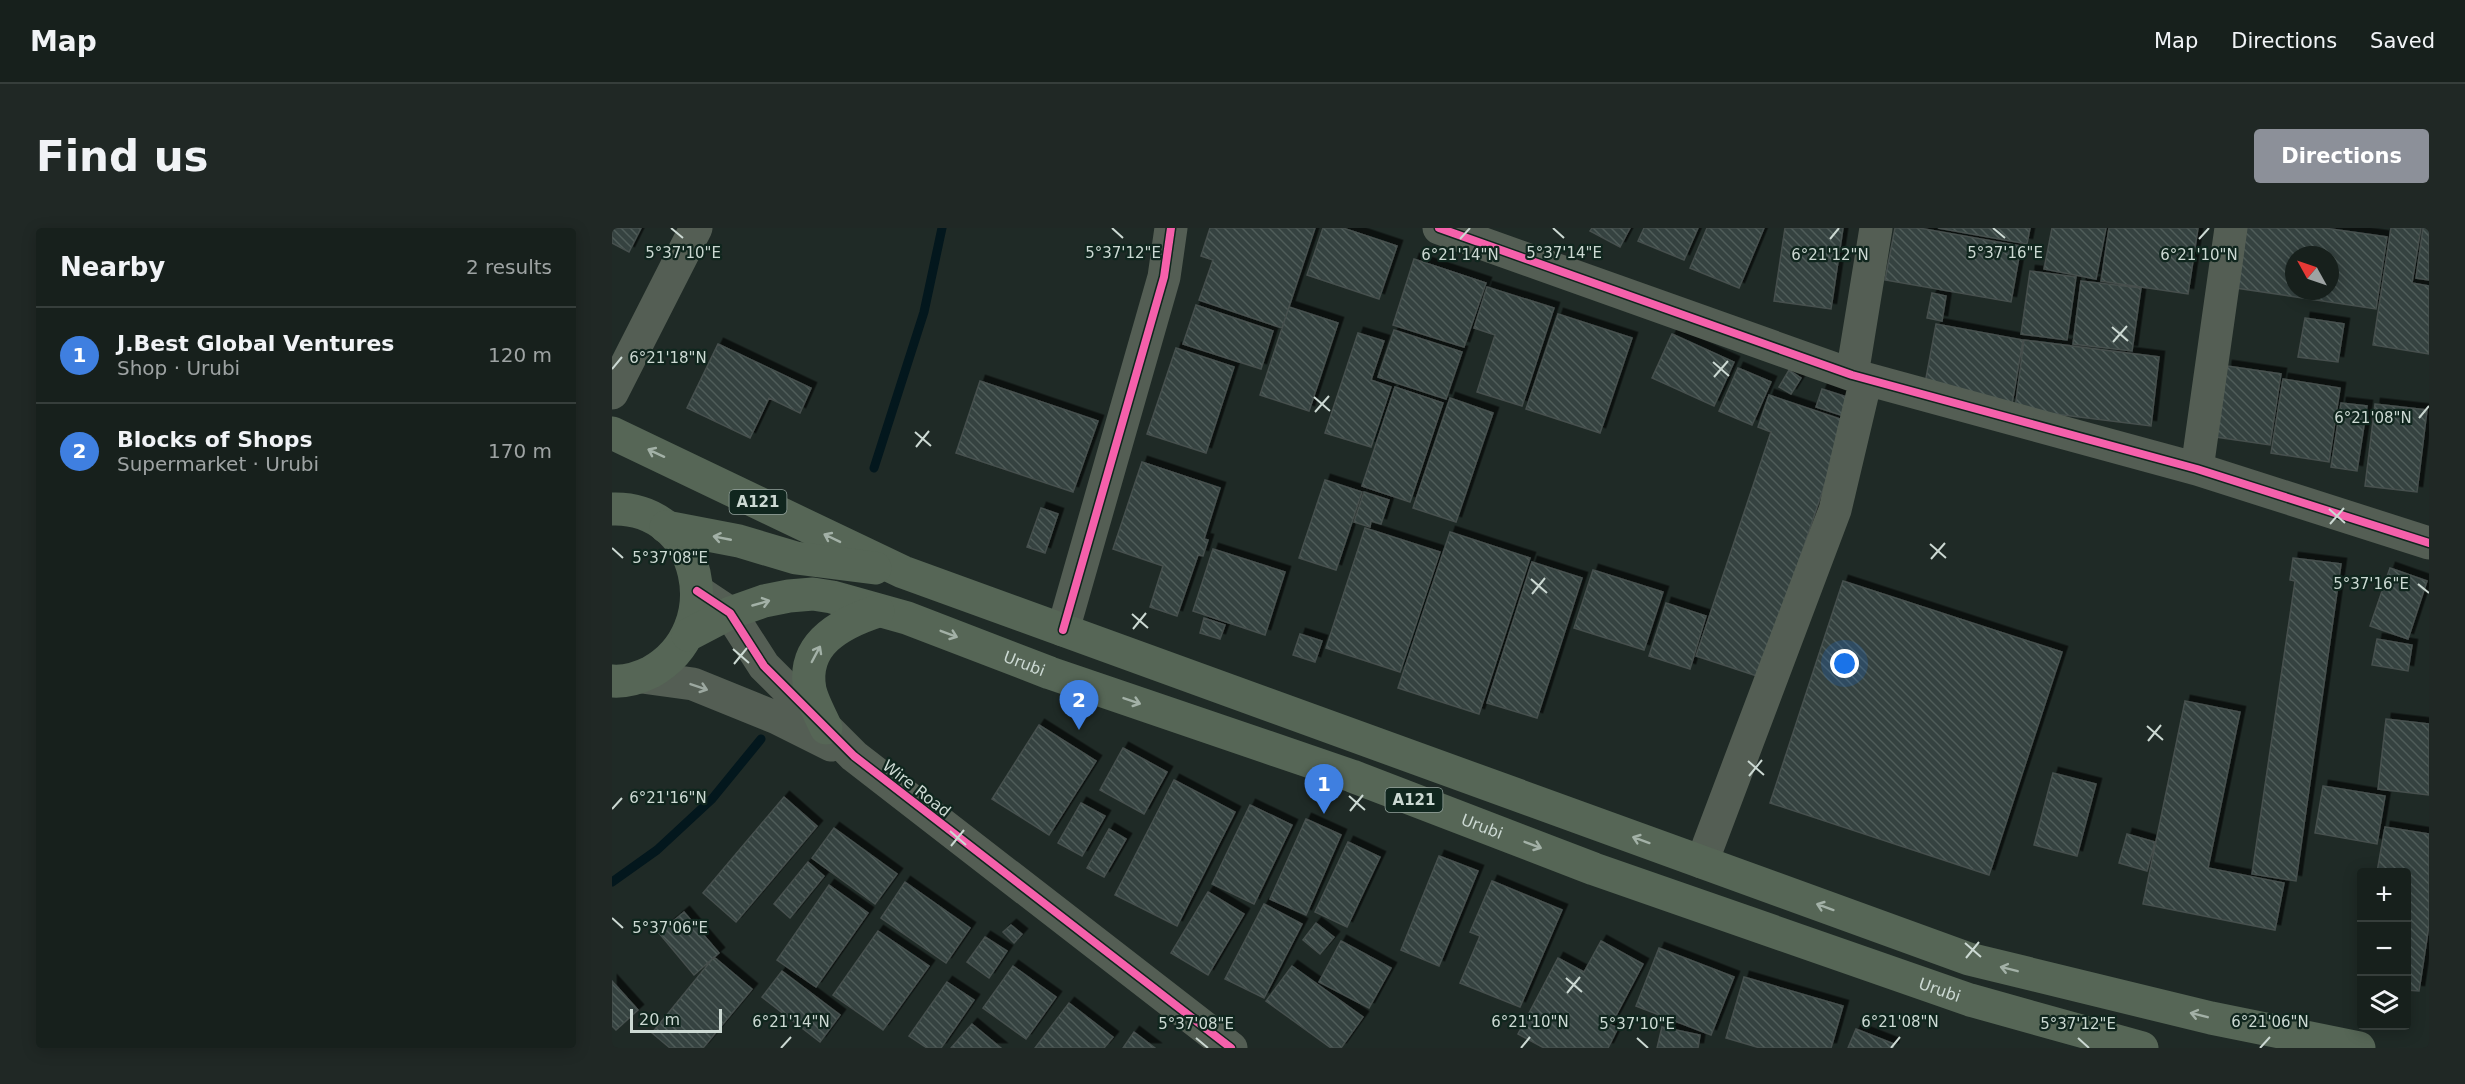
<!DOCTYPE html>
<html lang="en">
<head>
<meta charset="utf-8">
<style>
	:root { --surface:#17201c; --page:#202825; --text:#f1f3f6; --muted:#9ea3a3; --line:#363e3b; --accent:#8c9099 }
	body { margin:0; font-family:"DejaVu Sans",sans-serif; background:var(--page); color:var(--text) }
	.controls { position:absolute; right:18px; bottom:18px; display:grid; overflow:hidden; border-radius:6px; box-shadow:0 3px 15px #0003 }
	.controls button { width:54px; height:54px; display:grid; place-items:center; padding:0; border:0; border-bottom:2px solid var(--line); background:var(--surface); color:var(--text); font:30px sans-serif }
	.compass { position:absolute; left:1673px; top:18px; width:54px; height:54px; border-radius:50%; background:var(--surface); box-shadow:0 3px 15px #0003; rotate:310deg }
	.scale { position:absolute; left:18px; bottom:15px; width:92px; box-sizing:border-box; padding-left:6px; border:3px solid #ccd9d3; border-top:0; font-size:16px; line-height:21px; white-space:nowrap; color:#ccd9d3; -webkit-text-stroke:4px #10261e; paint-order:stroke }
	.you { position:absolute; left:1233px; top:436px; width:21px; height:21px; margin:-15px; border:4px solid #fff; border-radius:50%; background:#1a73e8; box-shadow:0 0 0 9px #1a73e833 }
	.badge { display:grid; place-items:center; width:39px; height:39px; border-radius:50%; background:var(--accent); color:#fff; font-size:20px; font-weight:700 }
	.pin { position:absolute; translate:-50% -50px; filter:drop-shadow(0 2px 3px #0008) }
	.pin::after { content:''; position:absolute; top:32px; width:21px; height:18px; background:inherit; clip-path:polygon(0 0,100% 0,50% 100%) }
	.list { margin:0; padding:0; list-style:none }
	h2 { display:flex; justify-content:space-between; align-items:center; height:78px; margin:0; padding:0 24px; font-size:26px }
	h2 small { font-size:20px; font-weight:400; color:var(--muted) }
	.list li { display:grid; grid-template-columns:39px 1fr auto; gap:18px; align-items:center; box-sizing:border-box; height:96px; padding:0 24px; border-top:2px solid var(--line) }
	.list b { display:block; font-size:22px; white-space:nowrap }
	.list p { margin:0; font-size:20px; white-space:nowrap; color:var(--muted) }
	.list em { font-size:20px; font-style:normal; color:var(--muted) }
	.icon { flex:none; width:33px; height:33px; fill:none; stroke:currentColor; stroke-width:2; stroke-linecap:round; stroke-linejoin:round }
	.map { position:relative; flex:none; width:1817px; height:820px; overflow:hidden; border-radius:6px }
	header { display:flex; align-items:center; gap:36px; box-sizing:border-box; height:84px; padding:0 30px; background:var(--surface); border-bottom:2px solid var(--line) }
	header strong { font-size:28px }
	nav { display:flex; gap:33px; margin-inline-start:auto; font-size:21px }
	.intro { display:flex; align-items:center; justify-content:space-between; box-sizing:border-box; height:144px; padding:0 36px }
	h1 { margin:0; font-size:42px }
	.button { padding:15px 27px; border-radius:6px; background:var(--accent); color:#fff; font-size:21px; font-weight:700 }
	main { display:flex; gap:36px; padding:0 36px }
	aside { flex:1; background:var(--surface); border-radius:6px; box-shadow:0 3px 15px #0003 }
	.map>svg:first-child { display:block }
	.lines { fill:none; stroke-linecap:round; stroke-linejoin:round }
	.stream { stroke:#03171d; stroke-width:9 }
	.building { fill:url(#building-back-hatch); stroke:#46504e; stroke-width:1.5; fill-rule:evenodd; filter:url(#shadow) }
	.minor { stroke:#545e54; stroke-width:33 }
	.highway { stroke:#566656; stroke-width:33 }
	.cycleway-casing { stroke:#10261e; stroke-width:11 }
	.cycleway { stroke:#f560ab; stroke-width:8 }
	.oneway { stroke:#a3b1a7 }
	.oneway2 { stroke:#9ca8a0 }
	.ticks { fill:none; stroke:#ccd9d3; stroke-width:2 }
	.labels { text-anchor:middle; stroke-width:4.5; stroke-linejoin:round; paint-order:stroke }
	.shield { fill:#10261e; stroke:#94a39d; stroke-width:1.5 }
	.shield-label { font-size:15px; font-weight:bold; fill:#ccd9d3 }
	.street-label { font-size:16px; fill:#ccd9d3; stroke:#10261e }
	.ticks-label { font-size:15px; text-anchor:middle; fill:#ccd9d3; stroke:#10261e; stroke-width:4.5; stroke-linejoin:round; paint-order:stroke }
</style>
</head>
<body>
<header>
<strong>Map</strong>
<nav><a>Map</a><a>Directions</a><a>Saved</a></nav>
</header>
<div class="intro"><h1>Find us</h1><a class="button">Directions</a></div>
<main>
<aside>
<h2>Nearby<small>2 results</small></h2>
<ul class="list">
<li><span class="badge" style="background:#3f7fe0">1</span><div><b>J.Best Global Ventures</b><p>Shop · Urubi</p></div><em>120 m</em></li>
<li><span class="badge" style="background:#3f7fe0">2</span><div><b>Blocks of Shops</b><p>Supermarket · Urubi</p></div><em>170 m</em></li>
</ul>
</aside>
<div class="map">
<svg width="1817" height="820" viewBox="0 0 1817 820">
	<defs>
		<pattern id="building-back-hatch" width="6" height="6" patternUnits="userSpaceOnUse" patternTransform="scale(1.5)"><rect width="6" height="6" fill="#34423f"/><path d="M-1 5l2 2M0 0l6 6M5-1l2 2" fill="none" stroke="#505d5a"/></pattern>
		<filter id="shadow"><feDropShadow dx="5.5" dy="-5.5" stdDeviation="0" flood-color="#0009"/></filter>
	</defs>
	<rect width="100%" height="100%" fill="#1f2a26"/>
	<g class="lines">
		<path class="stream" d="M262,240L312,84L330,0
			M0,654L45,622L100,571L149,511"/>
	</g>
	<path class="building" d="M0,0H29L17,24L0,15Z
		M598,0H703L670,100L587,72L601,32L589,28Z
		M711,0H731L785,18L767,71L695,47Z
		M980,0H1018L1008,19L978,3Z
		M1032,0H1086L1072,32L1026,13Z
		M1095,0H1152L1127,60L1078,40Z
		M1173,0H1231L1219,81L1162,73Z
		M1283,0H1307L1409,18L1399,74L1273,52Z
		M1326,0H1418L1415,16Z
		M1440,0H1494L1484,51L1432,41Z
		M1497,0H1586L1576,66L1489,53Z
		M1633,0H1712L1775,9L1764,81L1624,60ZM1682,27H1718V63H1682Z
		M1779,0H1809L1800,55L1817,58V126L1761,117Z
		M1811,0H1817V52L1804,50Z
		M802,31L874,55L852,119L781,97Z
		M1418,43L1464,49L1455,112L1409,106Z
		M1469,53L1529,60L1520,123L1461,116Z
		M875,59L942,80L910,178L865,164L883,107L862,100Z
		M1320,65L1334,68L1330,93L1315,90Z
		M584,77L661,103L649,141L571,116Z
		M677,79L726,95L697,183L648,167Z
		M946,86L1020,110L988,205L914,181Z
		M1693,90L1732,96L1726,134L1686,129Z
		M1324,96L1411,112L1400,176L1312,161Z
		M782,102L850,124L834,171L766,149Z
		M746,105L772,113L759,152L779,159L759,219L713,205Z
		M1060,106L1122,134L1102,178L1040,150Z
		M1412,112L1547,129L1539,198L1403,181Z
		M106,116L199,160L188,185L157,170L138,210L75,180Z
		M564,120L622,139L594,225L535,206Z
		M1615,138L1669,146L1658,217L1604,209Z
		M1126,140L1159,154L1140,197L1107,183Z
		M1177,142L1189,150L1179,166L1167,159Z
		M1671,151L1728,160L1717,234L1659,225Z
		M368,153L486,193L461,264L344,225Z
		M783,159L831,175L798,274L750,258Z
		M1210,161L1241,171L1235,189L1204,179Z
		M1157,167L1234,193L1148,449L1084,428L1159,204L1146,199Z
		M838,170L881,185L844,294L801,280Z
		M1729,175L1755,178L1745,243L1719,239Z
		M1763,176L1815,182L1805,264L1753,258Z
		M530,234L608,260L592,311L596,312L591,328L586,327L565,388L538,379L551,338L501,321Z
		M713,252L750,264L724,342L687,330Z
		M752,264L777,272L769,296L759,293L758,299L742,294Z
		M429,280L446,286L433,325L415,319Z
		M753,300L828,324L788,444L714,420Z
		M838,304L918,330L867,486L786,460Z
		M601,321L673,344L653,407L581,383Z
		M1681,330L1729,336L1684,653L1640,646L1683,353L1678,352Z
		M920,334L970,350L925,490L875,475Z
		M1778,340L1815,353L1796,411L1758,398Z
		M981,342L1051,364L1032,422L962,400Z
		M1231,353L1450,424L1377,647L1158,575Z
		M1054,375L1094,388L1078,441L1037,428Z
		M592,390L613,397L608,411L588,405Z
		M688,406L710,413L703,434L681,427Z
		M1765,411L1800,417L1796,443L1760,437Z
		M1573,473L1628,484L1596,640L1672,655L1663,702L1531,676Z
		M1774,491L1817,496V567L1766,561Z
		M427,497L484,533L437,607L380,571Z
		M511,520L555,544L532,586L488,562Z
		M1441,545L1484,556L1465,628L1422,617Z
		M562,552L623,584L565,698L503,667Z
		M1711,558L1773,568L1765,616L1703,605Z
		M172,569L205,598L124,694L91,665Z
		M469,575L493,588L470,628L446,615Z
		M638,577L680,597L642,676L600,656Z
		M694,591L729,607L694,687L658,671Z
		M1773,599L1817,606V697L1807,763L1794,762V644H1765Z
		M222,600L285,646L263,676L200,630Z
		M497,601L514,611L492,649L475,640Z
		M1515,606L1543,614L1535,643L1507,635Z
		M736,614L768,629L735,699L703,684Z
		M827,628L866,643L827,738L789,722Z
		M196,634L212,648L178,690L162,676Z
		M880,653L950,682L908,779L848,755L868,708L858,704Z
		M293,654L358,700L334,735L269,690Z
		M217,657L256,685L204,759L165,732Z
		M596,664L632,686L596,747L559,725Z
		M652,676L690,696L652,770L613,751Z
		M72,684L107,725L82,747L47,705Z
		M704,695L722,709L708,726L691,712Z
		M399,697L410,706L402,715L391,704Z
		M266,703L317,738L271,802L221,767Z
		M373,709L395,723L377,750L355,734Z
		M729,713L779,740L757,780L707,754Z
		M989,713L1031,736L999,797L1006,800L996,820H932L906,806L946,730L972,744Z
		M1047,720L1122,749L1099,807L1024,778Z
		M102,729L140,761L91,820H58L40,805Z
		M401,738L444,769L414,811L371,780Z
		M680,738L751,789L729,820H719L654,773Z
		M170,743L228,787L208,814L150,769Z
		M1132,749L1231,778L1219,820H1148L1114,810Z
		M0,753L26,782L4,802L0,798Z
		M335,754L362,772L329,820H315L297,808Z
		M457,775L501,809L492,820H423Z
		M360,796L389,820H339Z
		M1050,799L1088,807L1086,820H1045Z
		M1244,801L1282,816L1281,820H1236Z
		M522,804L543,820H511Z"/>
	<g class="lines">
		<path class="minor" d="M827,0L1240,147L1585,241L1817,315
			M1240,147L1264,0
			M0,165L84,0
			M1585,241L1619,0
			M85,363L118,385L152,438L242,528L619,820
			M451,402L552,49L559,0
			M30,449L81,456L165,490L219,517
			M1090,634L1223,282L1254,151"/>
		<g class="highway">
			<path d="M0,205L291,344L1357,731L1599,790L1747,820"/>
			<path d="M0,281C90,278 116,401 39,444C27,450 14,454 0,453"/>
			<path d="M54,299L127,313L184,330L263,340"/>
			<path id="s1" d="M76,407L118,385L152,373L177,368L201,366L220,369L295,390L438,445L740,548L982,641L1358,772L1530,820"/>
			<path d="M214,500C209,488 201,475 198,462C189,416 229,395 266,383"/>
		</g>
		<g class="cycleway-casing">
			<path id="cycleway" d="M827,0L1240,147L1585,241L1817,315
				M85,363L118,385L152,438L242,528L619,820
				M451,402L552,49L559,0"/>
		</g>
		<use href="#cycleway" class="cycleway"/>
	</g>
	<defs><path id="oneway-shaft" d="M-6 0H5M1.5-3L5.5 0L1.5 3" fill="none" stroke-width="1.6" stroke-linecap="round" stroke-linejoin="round" transform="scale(1.5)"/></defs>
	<g class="oneway">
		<use href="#oneway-shaft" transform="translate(44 225) rotate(-155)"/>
		<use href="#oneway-shaft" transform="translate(110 310) rotate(-169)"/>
		<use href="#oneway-shaft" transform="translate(220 310) rotate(-154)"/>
		<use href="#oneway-shaft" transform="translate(149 375) rotate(-16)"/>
		<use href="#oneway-shaft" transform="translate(337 406) rotate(21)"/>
		<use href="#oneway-shaft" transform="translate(204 426) rotate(-62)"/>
		<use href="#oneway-shaft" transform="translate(520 473) rotate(19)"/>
		<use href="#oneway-shaft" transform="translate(1029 612) rotate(-160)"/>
		<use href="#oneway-shaft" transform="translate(921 617) rotate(21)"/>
		<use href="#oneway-shaft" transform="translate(1213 679) rotate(-160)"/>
		<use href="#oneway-shaft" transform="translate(1397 741) rotate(-166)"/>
		<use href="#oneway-shaft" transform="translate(1587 787) rotate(-166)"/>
	</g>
	<use class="oneway2" href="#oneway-shaft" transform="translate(87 459) rotate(19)"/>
	<path class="ticks" d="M59,0L71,10M500,0L511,10M941,0L952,10M1381,0L1393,10M848,11L858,0M1218,11L1227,0M1587,11L1597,0M1500,99L1516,113M1501,114L1515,98M1101,134L1117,148M0,141L10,129M1102,149L1116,133M702,169L718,183M703,184L717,168M1807,190L1817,178M303,204L319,218M304,219L317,203M1717,281L1733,295M1718,296L1732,280M1318,316L1334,330M0,320L11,330M1319,331L1333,315M919,351L935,365M1806,356L1817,365M920,366L933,350M520,386L536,400M521,401L534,385M121,421L137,435M122,436L135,420M1535,498L1551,512M1536,513L1549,497M1136,533L1152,547M1137,548L1150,532M737,568L753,582M0,581L10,570M738,583L751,567M338,603L354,617M339,618L352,602M0,690L11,700M1353,715L1369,729M1354,730L1367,714M954,750L970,764M955,765L968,749M584,810L596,820M1025,810L1036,820M1466,810L1477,820M169,820L179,809M909,820L918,809M1279,820L1288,809M1648,820L1658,809"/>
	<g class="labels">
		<g class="shield">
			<rect x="117.5" y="262" width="57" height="24" rx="4.5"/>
			<rect x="773.5" y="560" width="57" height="24" rx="4.5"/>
		</g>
		<g class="shield-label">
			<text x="146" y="279">A121</text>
			<text x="802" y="577">A121</text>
		</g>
		<g class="street-label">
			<text dy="6" stroke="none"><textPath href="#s1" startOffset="356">Urubi</textPath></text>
			<text transform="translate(305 560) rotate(38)" y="6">Wire Road</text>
			<text dy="6" stroke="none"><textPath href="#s1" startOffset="842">Urubi</textPath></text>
			<text dy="6" stroke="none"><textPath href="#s1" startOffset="1328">Urubi</textPath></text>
		</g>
	</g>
	<g class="ticks-label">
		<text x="952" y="30">5°37'14"E</text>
		<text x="71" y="30">5°37'10"E</text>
		<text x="511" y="30">5°37'12"E</text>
		<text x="1393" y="30">5°37'16"E</text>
		<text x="848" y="32">6°21'14"N</text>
		<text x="1218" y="32">6°21'12"N</text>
		<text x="1587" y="32">6°21'10"N</text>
		<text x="56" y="135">6°21'18"N</text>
		<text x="1761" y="195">6°21'08"N</text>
		<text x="58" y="335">5°37'08"E</text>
		<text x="1759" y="361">5°37'16"E</text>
		<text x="56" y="575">6°21'16"N</text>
		<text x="58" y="705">5°37'06"E</text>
		<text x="179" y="799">6°21'14"N</text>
		<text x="918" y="799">6°21'10"N</text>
		<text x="1288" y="799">6°21'08"N</text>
		<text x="1658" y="799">6°21'06"N</text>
		<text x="584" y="801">5°37'08"E</text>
		<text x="1025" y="801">5°37'10"E</text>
		<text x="1466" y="801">5°37'12"E</text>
	</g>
</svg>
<div class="controls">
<button>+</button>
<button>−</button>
<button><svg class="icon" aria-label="layers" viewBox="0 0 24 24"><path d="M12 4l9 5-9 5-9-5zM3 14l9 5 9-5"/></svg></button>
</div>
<svg class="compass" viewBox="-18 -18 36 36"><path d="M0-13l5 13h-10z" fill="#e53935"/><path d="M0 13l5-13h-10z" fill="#9ea3a3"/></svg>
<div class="scale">20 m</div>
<div class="you"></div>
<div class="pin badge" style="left:712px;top:586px;background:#3f7fe0">1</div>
<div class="pin badge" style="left:467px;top:502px;background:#3f7fe0">2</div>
</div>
</main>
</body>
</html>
